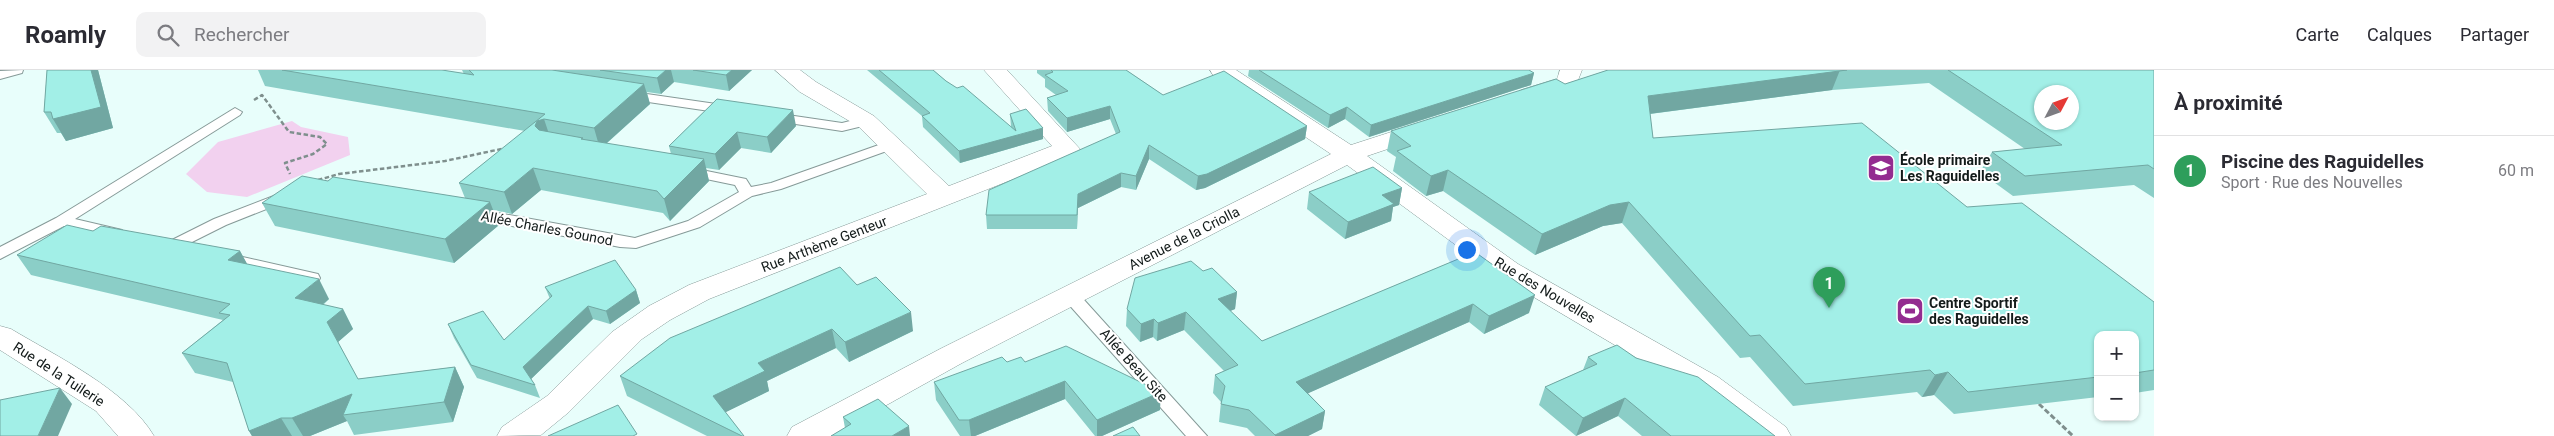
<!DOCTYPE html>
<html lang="fr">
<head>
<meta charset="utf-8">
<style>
	:root { --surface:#fff; --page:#f2f2f3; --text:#2b2b33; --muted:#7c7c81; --line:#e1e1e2; --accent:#0f766e }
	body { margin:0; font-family:Roboto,sans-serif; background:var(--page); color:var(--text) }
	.controls { position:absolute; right:15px; bottom:15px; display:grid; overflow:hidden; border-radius:10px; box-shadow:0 1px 4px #0004 }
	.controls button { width:45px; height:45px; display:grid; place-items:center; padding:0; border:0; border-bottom:1px solid var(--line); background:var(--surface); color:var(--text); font:25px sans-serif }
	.compass { position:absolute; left:2034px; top:15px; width:45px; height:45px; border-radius:50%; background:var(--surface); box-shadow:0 1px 4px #0004; rotate:49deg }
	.you { position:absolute; left:1466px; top:179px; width:18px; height:18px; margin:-12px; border:4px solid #fff; border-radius:50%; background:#1a73e8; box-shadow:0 0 0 8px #1a73e833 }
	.badge { display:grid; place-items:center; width:32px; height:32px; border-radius:50%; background:var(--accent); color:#fff; font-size:16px; font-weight:700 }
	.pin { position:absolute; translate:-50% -41px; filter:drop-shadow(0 1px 2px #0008) }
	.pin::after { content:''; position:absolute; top:26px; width:18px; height:15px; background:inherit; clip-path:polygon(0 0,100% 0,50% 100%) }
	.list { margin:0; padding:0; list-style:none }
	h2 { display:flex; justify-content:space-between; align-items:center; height:65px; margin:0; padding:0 20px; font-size:21px }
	h2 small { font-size:16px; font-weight:400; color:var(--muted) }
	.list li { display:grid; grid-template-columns:32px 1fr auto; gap:15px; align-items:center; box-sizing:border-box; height:70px; padding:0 20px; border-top:1px solid var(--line) }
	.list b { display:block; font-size:19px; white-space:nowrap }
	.list p { margin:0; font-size:16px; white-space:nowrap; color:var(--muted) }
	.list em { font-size:16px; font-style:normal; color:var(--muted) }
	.icon { flex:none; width:28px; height:28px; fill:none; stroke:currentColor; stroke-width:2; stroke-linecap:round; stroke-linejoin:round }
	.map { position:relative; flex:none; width:2154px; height:366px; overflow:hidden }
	header { display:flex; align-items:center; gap:30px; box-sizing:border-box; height:70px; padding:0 25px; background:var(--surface); border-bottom:1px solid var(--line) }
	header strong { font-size:24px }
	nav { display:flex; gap:28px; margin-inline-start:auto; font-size:18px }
	.search { width:350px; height:45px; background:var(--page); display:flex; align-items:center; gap:12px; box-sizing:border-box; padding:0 18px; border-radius:10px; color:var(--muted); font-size:19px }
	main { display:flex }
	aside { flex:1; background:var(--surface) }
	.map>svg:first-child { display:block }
	.green { fill:#f2d1ef }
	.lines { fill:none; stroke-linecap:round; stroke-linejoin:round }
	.lane-casing { stroke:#869a98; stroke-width:2 }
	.street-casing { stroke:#869a98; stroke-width:1 }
	.path-far1 { stroke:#7f8f8d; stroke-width:2.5; stroke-dasharray:4.5 2.5; stroke-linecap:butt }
	.path { stroke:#7f8f8d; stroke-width:3; stroke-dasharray:5.5 2.5; stroke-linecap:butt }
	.lane { fill:#fff; fill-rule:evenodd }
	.street { fill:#fff; fill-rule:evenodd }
	.wall { fill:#8bcec7 }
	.shaded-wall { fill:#71a7a2 }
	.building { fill:#a2efe7; stroke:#71a7a2; fill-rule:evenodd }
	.labels { text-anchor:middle; stroke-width:4; stroke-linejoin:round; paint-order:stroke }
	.poi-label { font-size:14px; font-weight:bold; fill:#131b1a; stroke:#fff; text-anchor:start }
	.street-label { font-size:14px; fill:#131b1a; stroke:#fff }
</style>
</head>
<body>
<header>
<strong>Roamly</strong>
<div class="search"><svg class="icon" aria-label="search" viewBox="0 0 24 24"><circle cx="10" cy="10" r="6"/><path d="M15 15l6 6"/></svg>Rechercher</div>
<nav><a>Carte</a><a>Calques</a><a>Partager</a></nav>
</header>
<main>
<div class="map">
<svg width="2154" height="366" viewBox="0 0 2154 366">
	<rect width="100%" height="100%" fill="#e8fefb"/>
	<path class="green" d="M292,51L301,57L348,67L350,85L247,127L207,122L186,104L218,72Z"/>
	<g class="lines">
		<g class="lane-casing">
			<path id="lane" d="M23,0L22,3L0,9V1Z
				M626,21L730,36L737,40L730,44L621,28L619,25L621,22Z
				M235,38L242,42L240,45L75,149L122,160L124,163L122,166L116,168L64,156L0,189V177L56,148Z
				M774,43L842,53L866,47L873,51L871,54L842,61L769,50L767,47Z
				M890,71L897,75L895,78L781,119L752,126L700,157L636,178L620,177L476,149L468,144L476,139L635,168L688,151L739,122L735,115L682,104L680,101L682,98L687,97L746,109L751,117L771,113Z
				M284,122L289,124L292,127L289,130L226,155L178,179H166L164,176L166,173L214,149Z
				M225,183L318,204L320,208L318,212L312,213L219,192L217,188L219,184Z
				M1070,220L1076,221L1207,366H1186L1064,229L1062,225L1064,221Z"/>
		</g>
		<g class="street-casing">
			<path id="street" d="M775,0H800L816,12L874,46L949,116L1052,76L984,0H1007L1080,79L1077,84L709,229L670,250L642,269L569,342L541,365L497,366L502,357L547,326L612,262L649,236L689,215L927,124L858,56L800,22Z
				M1210,0H1236L1351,75L1416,54L1424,52L1432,54L1436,59L1432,64L1367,86L1518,194L1718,307L1786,357L1791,366H1751L1696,323L1498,206L1347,95L962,293L831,366H787L792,357L940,279L1331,84L1213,5Z
				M1560,0H1582L1575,18L1529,32L1521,30L1518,25L1521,20L1557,9Z
				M0,256L11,259C56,286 127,320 154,366H118L96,341L0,280Z"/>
		</g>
		<path class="path-far1" d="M254,30L262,25L289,62L320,67L327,74L313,84L285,93L290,104
			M318,110L339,104L445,91L506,78"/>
		<path class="path" d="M2039,334L2073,366"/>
		<use href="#lane" class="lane"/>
		<use href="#street" class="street"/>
	</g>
	<path class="wall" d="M47,0H98L113,58L66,71L61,63H57L44,42Z
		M258,0H442L464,4L462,0H752L729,21L674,12L661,24L647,22L650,34L606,74L671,84L669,76L717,29L796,56L771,83L741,78L719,100L706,98L709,111L670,151L663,143L541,120L512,144L493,140L499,155L454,193L275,156L262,133L328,111L465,128L459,113L525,61L265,16Z
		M867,0H933L946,11L1011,57L1010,44L1043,69L960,93L923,57L922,46Z
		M1037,0H1126L1163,25L1307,56L1305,69L1205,118L1196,120L1149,89L1136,120L1121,117L1078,138L1077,159H987L986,145L1116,64L1110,49L1067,62L1048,41L1047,28L1056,25L1045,17V9L1037,3Z
		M1249,0H1529L1534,3L1531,15L1369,67L1345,49L1328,58L1248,6Z
		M1608,0H2154V128L2134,115L2013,126L1980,102L1992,82L2025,79L1929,13L1832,20L1650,44L1653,68L1967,137L2154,232V320L2135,323V265H2098V327L1954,344L1934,325L1922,327L1917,322L1793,336L1750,287L1740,288L1622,153L1603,156L1535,185L1443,121L1426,126L1393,101L1396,87L1387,81L1391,61L1565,14Z
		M1402,118L1399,135L1393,137L1391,151L1345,169L1307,139L1309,122Z
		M93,161L240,181L247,194L329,229L323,235L343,239L353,259L338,272L358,309L455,297L464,317L453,352L354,365L347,351L310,366H252L249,361L233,312L195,303L182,283L223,250L31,205L17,185Z
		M1475,182L1529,243L1484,264L1469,252L1308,323L1325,341L1322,359L1308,366H1255L1247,358L1219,352L1221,332L1213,323L1215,305L1224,301L1184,260L1157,271L1153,267L1140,272L1126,256L1127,239L1203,201L1237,222L1235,239L1230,241L1262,271Z
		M857,215L913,261L849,292L836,278L767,311L769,321L725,342L744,366H707L627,326L620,306Z
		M545,217L636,220L640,233L610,254L593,249L531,309L535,315L540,328L477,308L454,268L448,254L504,270L550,229Z
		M1588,287L1636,288L1775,366H1642L1618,346L1576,366L1539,335L1545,317L1583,300Z
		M1007,292H1025L1160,340L1102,366H1095L1065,329L975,366H960L936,330L934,312Z
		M843,347L910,366L845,358Z"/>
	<path class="shaded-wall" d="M91,0H98L113,58L66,71L53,49Z
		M666,0H671L674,12L661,24L657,8Z
		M732,0H752L729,21L726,5Z
		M1840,0L1832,20L1641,45L1648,26Z
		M1534,3L1531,15L1369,67L1371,55Z
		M644,14L650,34L600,79L594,58Z
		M1110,36V49L1067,62V48Z
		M1347,37L1345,49L1328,58L1330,45Z
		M793,40L796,56L771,83L767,67Z
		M544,49L551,70L544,72L535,56L537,51Z
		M1307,56L1305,69L1205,118L1196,120L1198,106Z
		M1043,58V69L960,93L959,81Z
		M737,62L741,78L719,100L715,84Z
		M1149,75V89L1136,120V106Z
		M704,89L709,111L670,151L664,129Z
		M533,98L541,120L512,144L504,122Z
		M1448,100L1443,121L1426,126L1431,106Z
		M1121,103V117L1078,138L1077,159L1078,124Z
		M1402,118L1399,135L1393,137L1391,151L1345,169L1348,152L1382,125Z
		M490,132L499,155L454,193L445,169Z
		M1629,132L1622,153L1603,156L1535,185L1542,164L1610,135Z
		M240,181L251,201L228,190Z
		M319,209L329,229L306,248L295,228Z
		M636,220L640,233L610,254L606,241Z
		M1237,222L1235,239L1216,247L1218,229Z
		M1535,225L1529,243L1484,264L1489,246Z
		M1473,234L1469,252L1293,330L1296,312Z
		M588,236L593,249L529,311L523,297Z
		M343,239L353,259L338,272L327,252Z
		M911,242L913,261L849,292L845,272Z
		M1186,242L1184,260L1157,271L1158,253Z
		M1154,249L1153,267L1140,272L1141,254Z
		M832,259L836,278L767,311L769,321L718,346L713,326L758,293Z
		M455,297L464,317L453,352L444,332Z
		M1948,302L1934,325L1922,327L1935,305Z
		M1065,311V329L975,366H971L969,350Z
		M60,318L72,334L58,366H38Z
		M1161,322L1160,340L1102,366H1097V350Z
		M352,324L343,345L347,351L310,366H303L292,348Z
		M1625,328L1618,346L1576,366L1583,348Z
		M1325,341L1322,359L1308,366H1275V365Z
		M281,348L292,366H252L249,361Z
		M909,356L910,366H892Z"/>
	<path class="building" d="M47,0H91L101,37L53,49L51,42H44Z
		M282,0H442L474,5L469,0H552L644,14L594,58L544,49L537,51L535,56L539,60L583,68L581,69L704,89L664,129L657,121L533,98L504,122L459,113L545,44Z
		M600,0H666L657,8Z
		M693,0H732L726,5Z
		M879,0H933L946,11L957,18L963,16L1016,61L1010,44L1026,39L1043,58L959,81L922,46L930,43Z
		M1051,0H1126L1163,25L1224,1L1307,56L1207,104L1198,106L1149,75L1136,106L1121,103L1078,124L1077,145H986L989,120L1120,62L1110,36L1067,48L1047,28L1068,21L1045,5L1053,2Z
		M1259,0H1529L1534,3L1371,55L1347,37L1330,45Z
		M1608,0H1847L1648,26L1653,68L1862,53L1967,137L2022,133L2154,232V300L2135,303V265H2098V307L1968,322L1948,302L1935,305L1930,300L1805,314L1760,265L1750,266L1629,132L1610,135L1542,164L1448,100L1431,106L1397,81L1411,76L1391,61L1556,9L1565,14Z
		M1948,0H2154V99L2148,95L2025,106L1992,82L2062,75ZM2042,22H2072V52H2042Z
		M717,29L793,40L767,67L737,62L715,84L669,76Z
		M1373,97L1402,118L1382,125L1394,134L1348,152L1309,122Z
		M302,106L328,111L333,107L490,132L445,169L262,133Z
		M67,155L93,161L101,156L240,181L228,190L319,209L295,228L343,239L327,252L358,309L455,297L444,332L343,345L352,324L292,348H281L249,361L227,293L182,283L230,245L219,243L230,234L17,185Z
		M1475,182L1535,225L1489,246L1473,234L1296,312L1325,341L1275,365L1249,340L1221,334L1225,316L1215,305L1238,295L1186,242L1158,253L1154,249L1141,254L1127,239L1135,208L1191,191L1203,201L1212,198L1237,222L1218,229L1262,271Z
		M615,190L636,220L606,241L588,236L523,297L535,315L471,295L448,254L483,241L504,270L552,226L545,217Z
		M840,197L857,215L876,207L911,242L845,272L832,259L758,293L765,301L713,326L744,366H742L620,306L670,268Z
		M1617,275L1636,288L1698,307L1775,366H1671L1625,328L1583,348L1545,317L1597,294L1588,287Z
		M1066,276L1161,322L1097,350L1065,311L969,350H959L934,312L1002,287L1007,292L1021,287L1025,292Z
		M60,318L38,366H0V330Z
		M878,329L909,356L892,366H831L851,354L843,347Z
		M618,335L637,364L633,366H548Z
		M1133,357L1140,366H1113Z"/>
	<defs>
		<g id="school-square" transform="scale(1.4375)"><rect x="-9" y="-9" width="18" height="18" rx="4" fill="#932c90" stroke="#fff"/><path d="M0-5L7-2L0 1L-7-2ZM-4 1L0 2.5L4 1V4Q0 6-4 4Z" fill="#fff"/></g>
		<g id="stadium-square" transform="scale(1.4375)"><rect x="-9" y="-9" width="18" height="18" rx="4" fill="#932c90" stroke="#fff"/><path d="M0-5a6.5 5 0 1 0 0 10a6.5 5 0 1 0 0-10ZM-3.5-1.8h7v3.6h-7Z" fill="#fff"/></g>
	</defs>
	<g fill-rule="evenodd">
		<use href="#school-square" x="1881" y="98"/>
		<use href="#stadium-square" x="1910" y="241"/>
	</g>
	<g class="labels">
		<g class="poi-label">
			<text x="1900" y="95">École primaire<tspan x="1900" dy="16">Les Raguidelles</tspan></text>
			<text x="1929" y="238">Centre Sportif<tspan x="1929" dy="16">des Raguidelles</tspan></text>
		</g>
		<g class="street-label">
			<text transform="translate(547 158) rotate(11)" y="5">Allée Charles Gounod</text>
			<text transform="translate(1184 168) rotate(-27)" y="5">Avenue de la Criolla</text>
			<text transform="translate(824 174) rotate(-21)" y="5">Rue Arthème Genteur</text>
			<text transform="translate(1545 220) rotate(31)" y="5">Rue des Nouvelles</text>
			<text transform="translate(1134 295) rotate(48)" y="5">Allée Beau Site</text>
			<text transform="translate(59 304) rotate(33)" y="5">Rue de la Tuilerie</text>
		</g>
	</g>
</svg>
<div class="controls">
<button>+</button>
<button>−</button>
</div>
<svg class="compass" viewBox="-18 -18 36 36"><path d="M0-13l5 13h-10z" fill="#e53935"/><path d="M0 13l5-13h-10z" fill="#7c7c81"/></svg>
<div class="you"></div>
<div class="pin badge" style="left:1829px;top:238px;background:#2e9e5b">1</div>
</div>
<aside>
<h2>À proximité<small></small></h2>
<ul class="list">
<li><span class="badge" style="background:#2e9e5b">1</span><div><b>Piscine des Raguidelles</b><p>Sport · Rue des Nouvelles</p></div><em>60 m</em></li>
</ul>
</aside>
</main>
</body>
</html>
